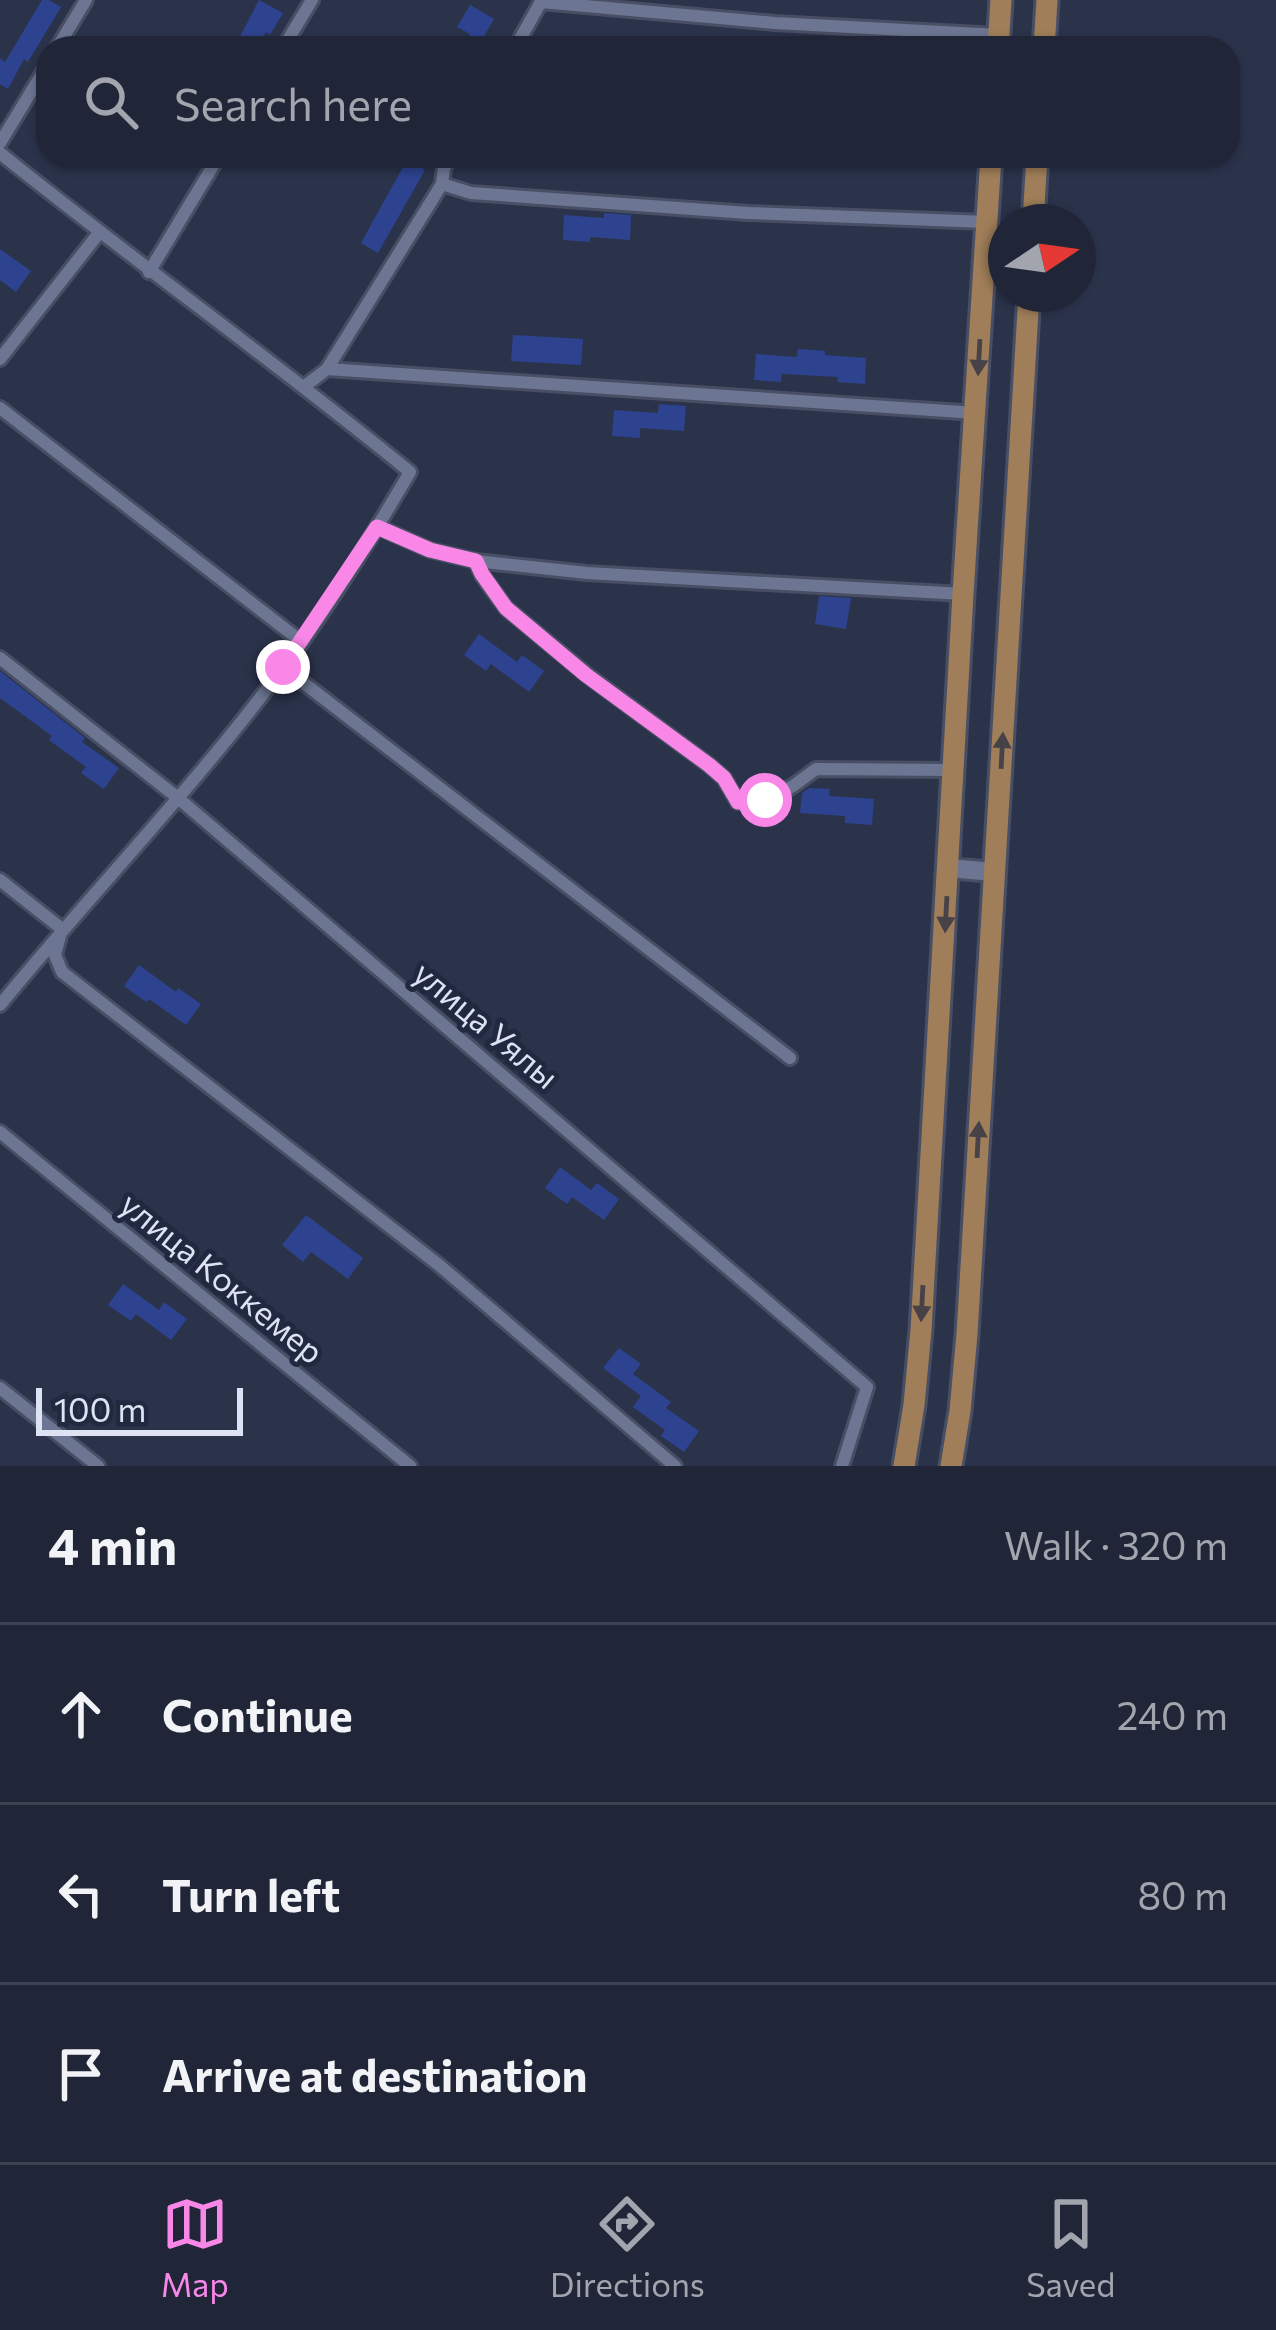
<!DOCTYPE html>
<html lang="en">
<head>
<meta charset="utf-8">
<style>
	:root { --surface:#202638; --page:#282e40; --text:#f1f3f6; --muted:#a2a5ae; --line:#3d4353; --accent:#f987e8 }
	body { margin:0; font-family:Commissioner,sans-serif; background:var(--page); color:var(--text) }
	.compass { position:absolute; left:988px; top:204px; width:108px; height:108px; border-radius:50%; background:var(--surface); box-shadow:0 3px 9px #0004; rotate:77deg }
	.scale { position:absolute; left:36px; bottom:30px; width:207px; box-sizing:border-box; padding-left:12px; border:6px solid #dde3f3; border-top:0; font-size:33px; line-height:42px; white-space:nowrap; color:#dde3f3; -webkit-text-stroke:9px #212941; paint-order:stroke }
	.stop { position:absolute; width:36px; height:36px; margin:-27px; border:9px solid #f987e8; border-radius:50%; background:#fff }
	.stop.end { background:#f987e8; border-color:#fff; box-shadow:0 3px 12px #0008 }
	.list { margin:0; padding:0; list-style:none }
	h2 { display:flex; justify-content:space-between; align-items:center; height:156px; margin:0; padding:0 48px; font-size:51px }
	h2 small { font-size:39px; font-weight:400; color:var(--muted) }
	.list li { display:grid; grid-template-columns:78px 1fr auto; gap:36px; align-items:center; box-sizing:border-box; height:180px; padding:0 48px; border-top:3px solid var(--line) }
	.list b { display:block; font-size:45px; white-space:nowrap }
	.list em { font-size:39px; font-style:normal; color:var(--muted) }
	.icon { flex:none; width:66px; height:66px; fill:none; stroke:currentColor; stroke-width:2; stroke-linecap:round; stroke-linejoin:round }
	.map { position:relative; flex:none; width:1276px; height:1466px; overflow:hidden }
	.search { position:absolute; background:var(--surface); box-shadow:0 3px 9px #0004; left:36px; right:36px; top:36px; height:132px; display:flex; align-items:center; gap:30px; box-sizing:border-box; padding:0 42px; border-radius:36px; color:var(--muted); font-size:45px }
	.sheet { height:696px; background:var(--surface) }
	nav { display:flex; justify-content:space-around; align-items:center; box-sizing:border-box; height:168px; border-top:3px solid var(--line); background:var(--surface); font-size:33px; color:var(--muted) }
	nav a { display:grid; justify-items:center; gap:6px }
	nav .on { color:var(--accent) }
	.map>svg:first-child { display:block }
	.building { fill:#2e4390 }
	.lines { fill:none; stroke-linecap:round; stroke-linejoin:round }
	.minor-casing { stroke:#484e63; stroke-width:18 }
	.secondary-casing { stroke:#484e63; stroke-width:24 }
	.primary-casing { stroke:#484e63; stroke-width:27 }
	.minor { stroke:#6c7692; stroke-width:12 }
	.secondary { stroke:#6c7692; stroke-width:18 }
	.primary { stroke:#9f7e59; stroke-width:21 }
	.oneway { fill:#474248 }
	.route { stroke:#f987e8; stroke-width:15 }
	.labels { text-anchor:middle; stroke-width:10; stroke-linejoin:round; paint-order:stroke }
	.street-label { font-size:33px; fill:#dde3f3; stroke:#212941 }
</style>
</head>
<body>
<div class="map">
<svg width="1276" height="1466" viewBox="0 0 1276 1466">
	<rect width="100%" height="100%" fill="#2b334b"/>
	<path class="building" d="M42,0H49L61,7L28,62L24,59L8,89L0,84V58L5,62Z
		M259,0L283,13L270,35L266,32L257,48H234Z
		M470,5L494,19L477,48H462L470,34L457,27Z
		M409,156H422L417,165L425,170L378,253L361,243Z
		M604,213L631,215L630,240L590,237V242L563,240L564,215L604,218Z
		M0,249L31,271L16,292L0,280Z
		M513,335L583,339L581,365L511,361Z
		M798,349L825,351V355L866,358L865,384L837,382L838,377L782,374L781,382L754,380L756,354L797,357Z
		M659,404L686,406L684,431L640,428V438L612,436L614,410L658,413Z
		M819,596L851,598L846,629L815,624Z
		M479,634L517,662L522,655L544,671L529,692L491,664L486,671L464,655Z
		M0,671L85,738L82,742L119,768L104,789L81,773L86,767L49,740L52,736L0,698Z
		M809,788L830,789L829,796L874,799L872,825L845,823V816L800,813L802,793Z
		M139,965L176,992L178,988L201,1004L186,1025L149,999L146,1002L124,986Z
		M560,1167L591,1190L597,1183L619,1199L604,1220L572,1197L567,1204L545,1188Z
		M306,1215L363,1258L348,1279L311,1252L303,1262L282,1245Z
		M123,1284L159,1310L164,1302L187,1319L171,1340L136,1314L131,1321L108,1305Z
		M619,1348L641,1364L633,1374L671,1402L666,1408L699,1431L684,1452L661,1436L665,1430L633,1407L641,1396L603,1368Z"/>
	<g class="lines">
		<g class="minor-casing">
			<path id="minor" d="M541,2L775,23L998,35
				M57,48L86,0
				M283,48L312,0
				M515,48L542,0
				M0,143L48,64
				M0,153C135,262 276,362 410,472C376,530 340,588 301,643C210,771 99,884 0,1005
				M451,156L444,168L442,184L471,193L748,213L987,222
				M149,272L219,156
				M0,359L99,233
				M327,369L976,413
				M305,386L327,369L442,184
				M0,408L302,642
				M378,527L430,550L476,561L587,573L963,594
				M476,561L482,575L506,608L587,675L709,765L724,778L738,802L765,801L793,786L816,769L953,770
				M0,658L178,798L867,1387L842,1466
				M283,667L790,1058
				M0,880L62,929
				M60,936L55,955L62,972L439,1265L675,1466
				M0,1132L410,1466
				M0,1388L98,1466"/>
		</g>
		<g class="secondary-casing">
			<path id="secondary" d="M948,868L994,872"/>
		</g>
		<g class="primary-casing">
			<path id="primary" d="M998,48L1001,0
				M1044,48L1047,0
				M1033,222L1037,156
				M904,1466L914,1405L921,1330L963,594L991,156
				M951,1466L960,1411L967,1334L1029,294"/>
		</g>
		<use href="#minor" class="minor"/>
		<use href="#secondary" class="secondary"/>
		<use href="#primary" class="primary"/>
	</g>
	<defs><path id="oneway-solid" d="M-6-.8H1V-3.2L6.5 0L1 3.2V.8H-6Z" transform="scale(3)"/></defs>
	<g class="oneway">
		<use href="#oneway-solid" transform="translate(979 357) rotate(93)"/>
		<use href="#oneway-solid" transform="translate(1002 751) rotate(-87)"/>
		<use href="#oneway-solid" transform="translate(946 914) rotate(93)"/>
		<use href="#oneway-solid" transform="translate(978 1140) rotate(-87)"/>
		<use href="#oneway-solid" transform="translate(922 1303) rotate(93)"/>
	</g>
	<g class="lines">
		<path class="route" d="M283,667L377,527L430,550L476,561L482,574L506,608L586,675L709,765L724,778L738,802L765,800"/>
	</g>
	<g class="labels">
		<g class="street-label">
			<text transform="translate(486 1025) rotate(40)" y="12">улица Уялы</text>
			<text transform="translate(222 1278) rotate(39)" y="12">улица Коккемер</text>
		</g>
	</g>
</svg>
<svg class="compass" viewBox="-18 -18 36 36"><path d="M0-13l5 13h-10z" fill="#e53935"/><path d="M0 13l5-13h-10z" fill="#a2a5ae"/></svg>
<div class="scale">100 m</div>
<div class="stop" style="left:765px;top:800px"></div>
<div class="stop end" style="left:283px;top:667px"></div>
<div class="search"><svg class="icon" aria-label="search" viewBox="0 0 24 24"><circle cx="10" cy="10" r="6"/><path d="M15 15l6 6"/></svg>Search here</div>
</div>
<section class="sheet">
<h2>4 min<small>Walk · 320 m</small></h2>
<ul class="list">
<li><svg class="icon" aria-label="ahead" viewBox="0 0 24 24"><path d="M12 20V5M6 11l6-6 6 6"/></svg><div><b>Continue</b></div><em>240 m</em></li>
<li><svg class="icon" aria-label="left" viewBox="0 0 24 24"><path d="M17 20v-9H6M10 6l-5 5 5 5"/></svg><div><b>Turn left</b></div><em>80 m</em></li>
<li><svg class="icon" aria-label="arrive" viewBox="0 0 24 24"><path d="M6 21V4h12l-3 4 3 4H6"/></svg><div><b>Arrive at destination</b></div></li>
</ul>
</section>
<nav>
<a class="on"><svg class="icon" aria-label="map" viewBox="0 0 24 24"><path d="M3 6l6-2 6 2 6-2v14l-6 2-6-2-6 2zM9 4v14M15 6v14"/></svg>Map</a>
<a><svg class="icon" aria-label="directions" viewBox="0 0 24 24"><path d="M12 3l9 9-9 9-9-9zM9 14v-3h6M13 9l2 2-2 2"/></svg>Directions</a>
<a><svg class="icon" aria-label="saved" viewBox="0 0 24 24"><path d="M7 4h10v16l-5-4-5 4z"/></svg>Saved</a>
</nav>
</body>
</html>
